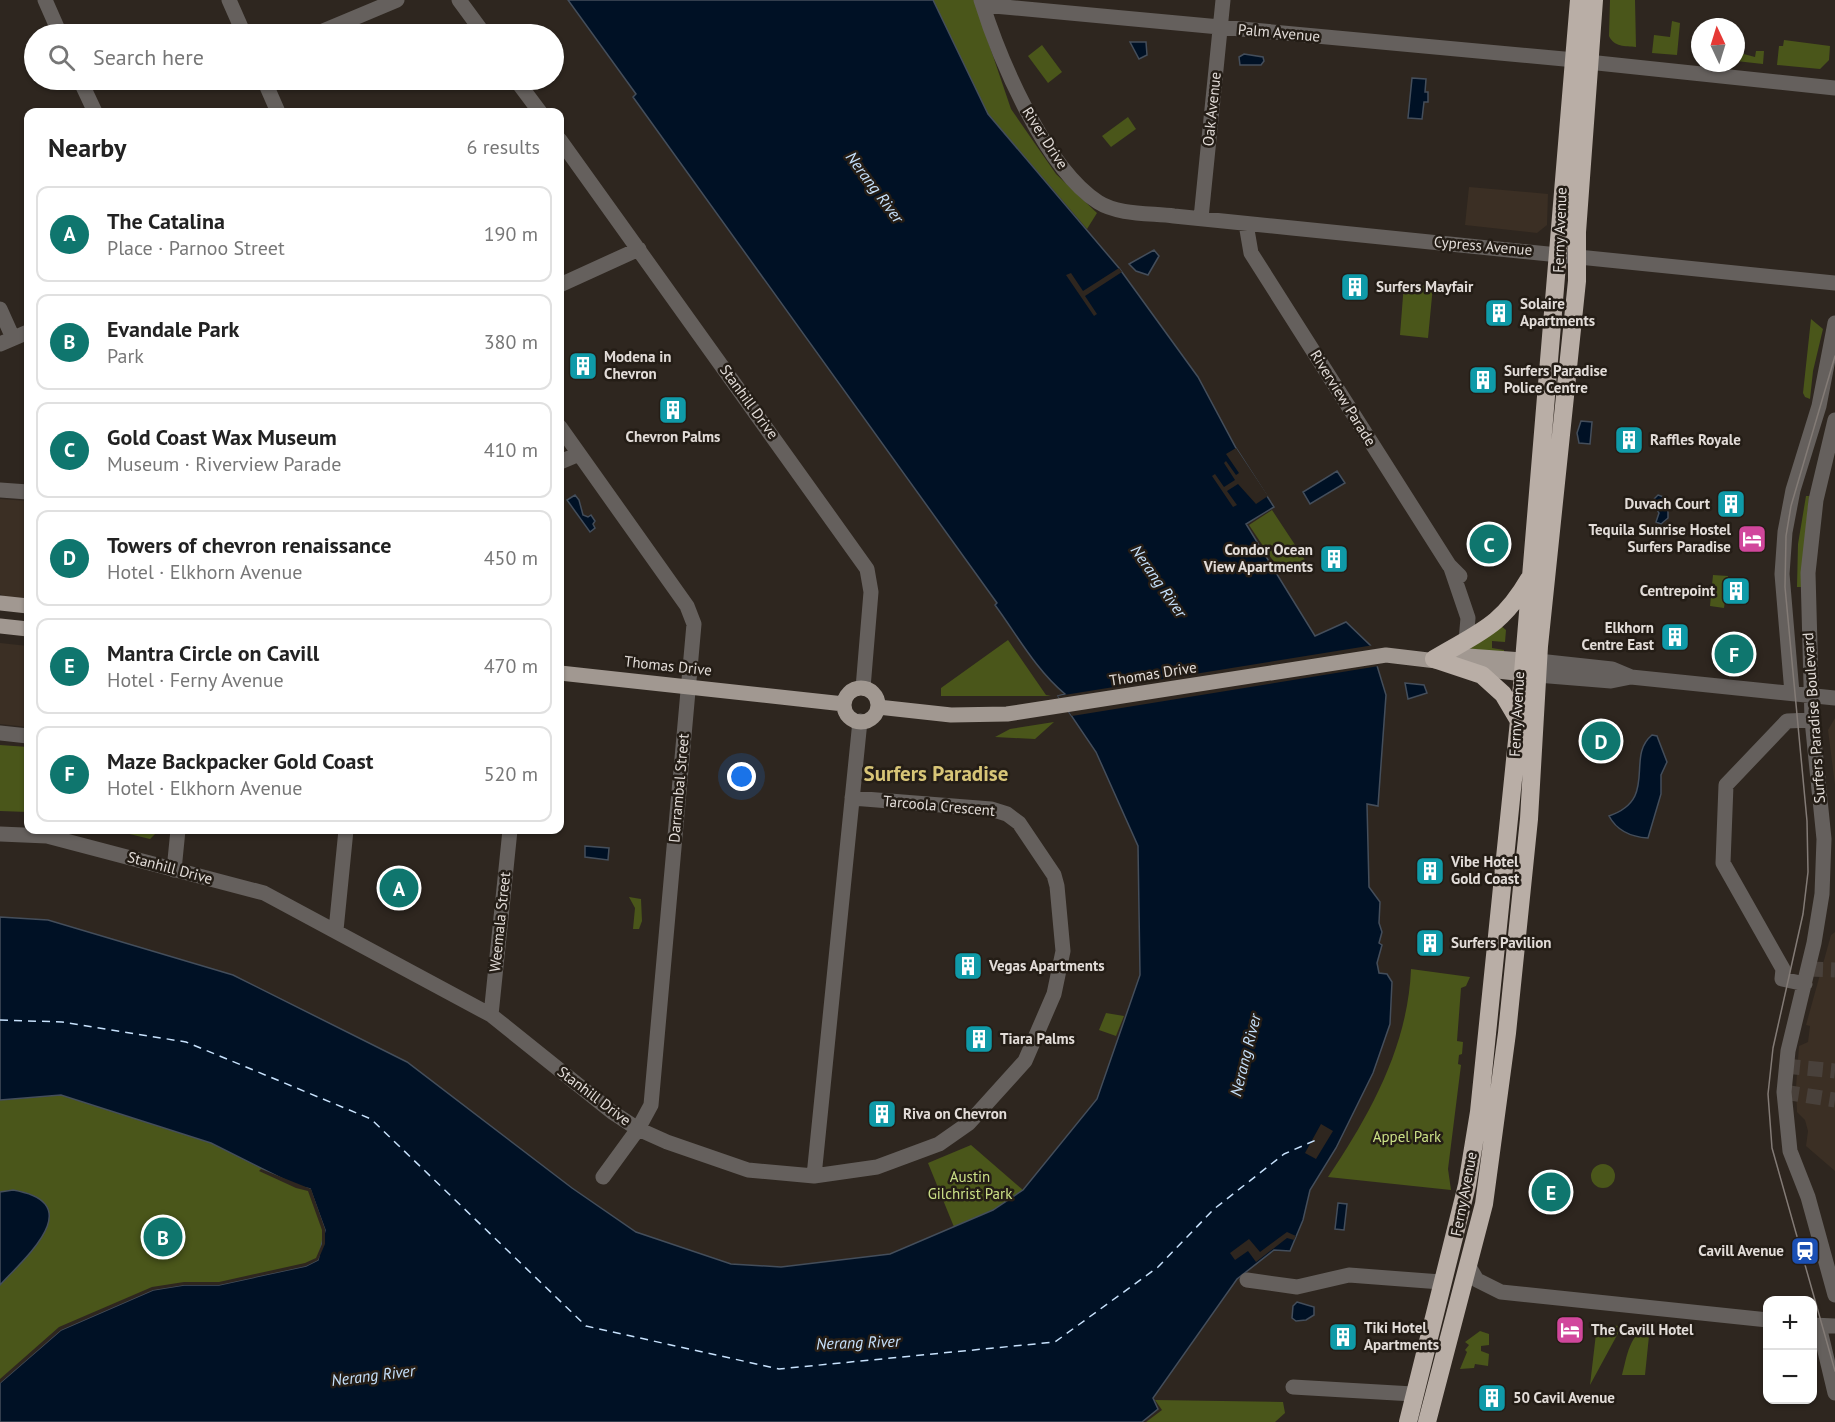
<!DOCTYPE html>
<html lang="en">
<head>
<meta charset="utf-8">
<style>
	:root { --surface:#fff; --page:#f2f2f2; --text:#222; --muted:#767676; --line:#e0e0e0; --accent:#0f766e }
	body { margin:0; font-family:"PT Sans",sans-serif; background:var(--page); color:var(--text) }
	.controls { position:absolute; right:18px; bottom:18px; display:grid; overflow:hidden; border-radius:12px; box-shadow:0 2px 4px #0004 }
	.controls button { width:54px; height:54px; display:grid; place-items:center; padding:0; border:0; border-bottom:2px solid var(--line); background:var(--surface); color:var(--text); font:30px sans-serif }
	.compass { position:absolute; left:1691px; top:18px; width:54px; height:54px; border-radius:50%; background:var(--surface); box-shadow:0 2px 4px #0004; rotate:356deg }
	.you { position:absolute; left:742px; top:777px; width:21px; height:21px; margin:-15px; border:4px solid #fff; border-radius:50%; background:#1a73e8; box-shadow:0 0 0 9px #1a73e833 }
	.badge { display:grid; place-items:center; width:39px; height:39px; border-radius:50%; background:var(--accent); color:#fff; font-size:20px; font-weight:700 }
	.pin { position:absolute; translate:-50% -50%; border:3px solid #fff; box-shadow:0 2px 6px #0006 }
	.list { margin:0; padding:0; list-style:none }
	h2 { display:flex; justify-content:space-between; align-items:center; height:78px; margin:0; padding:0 24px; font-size:26px }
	h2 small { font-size:20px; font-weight:400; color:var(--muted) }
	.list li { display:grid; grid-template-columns:39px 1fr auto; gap:18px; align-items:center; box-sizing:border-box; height:96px; margin:0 12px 12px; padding:0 12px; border:2px solid var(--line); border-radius:12px }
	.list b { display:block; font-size:22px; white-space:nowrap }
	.list p { margin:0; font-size:20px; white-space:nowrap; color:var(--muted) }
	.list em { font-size:20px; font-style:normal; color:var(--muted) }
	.icon { flex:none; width:33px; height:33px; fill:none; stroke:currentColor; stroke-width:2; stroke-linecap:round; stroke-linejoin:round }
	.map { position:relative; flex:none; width:1835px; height:1422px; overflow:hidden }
	.search { position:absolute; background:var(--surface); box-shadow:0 2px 4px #0004; left:24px; top:24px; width:540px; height:66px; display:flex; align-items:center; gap:15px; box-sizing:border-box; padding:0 21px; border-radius:33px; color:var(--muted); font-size:22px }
	.panel { position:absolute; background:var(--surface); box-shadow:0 2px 4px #0004; left:24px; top:108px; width:540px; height:726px; border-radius:12px }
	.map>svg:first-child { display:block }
	.built { fill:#3b2f24 }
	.green { fill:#4a561a }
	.water { fill:#001125; stroke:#444e5b; stroke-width:1.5 }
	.pier { fill:#2e261f }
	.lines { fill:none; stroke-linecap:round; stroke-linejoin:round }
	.ferry { stroke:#c7e2fd; stroke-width:1.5; stroke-dasharray:8 6; stroke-linecap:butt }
	.minor-tunnel { stroke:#49413b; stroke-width:15; stroke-dasharray:15 8; stroke-linecap:butt }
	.minor { stroke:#65605d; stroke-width:15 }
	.major { stroke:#a19891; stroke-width:15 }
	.highway { stroke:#b9aea6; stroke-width:18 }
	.tram { stroke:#837b76; stroke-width:1.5 }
	.labels { text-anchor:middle; stroke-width:5; stroke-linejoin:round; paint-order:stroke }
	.street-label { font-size:15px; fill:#e2dcd8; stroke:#241d16 }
	.poi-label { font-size:15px; font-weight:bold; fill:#e2dcd8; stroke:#241d16; text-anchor:start }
	.park-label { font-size:15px; fill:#cce187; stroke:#241d16 }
	.water-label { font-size:16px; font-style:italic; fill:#c7e2fd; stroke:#241d16 }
	.district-label { font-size:21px; font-weight:bold; fill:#d8c577; stroke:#241d16 }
</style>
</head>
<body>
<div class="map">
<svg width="1835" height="1422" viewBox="0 0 1835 1422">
	<rect width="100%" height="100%" fill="#2e261f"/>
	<path class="built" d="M1469,187L1548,194L1547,225L1537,233L1465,225Z
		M0,499L28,501V602L7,598L0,594Z
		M0,643L28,646V727L0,724Z
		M1835,718V785L1828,730Z
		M1835,932V1171L1806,1146L1808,1131L1805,1120L1797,1112L1796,1087L1799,1046L1808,1042L1810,1026L1806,1025L1831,935Z"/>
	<path class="green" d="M933,0H974L1011,109L1056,174L1097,213L1087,229L988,114Z
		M1610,0H1635L1636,47C1625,46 1614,47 1609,36Z
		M1672,21L1680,23L1677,55L1652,53L1654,35L1670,37Z
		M1784,40L1830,46L1829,60L1820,69L1777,65L1779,46H1783Z
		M1042,45L1062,72L1048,83L1028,56Z
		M1756,51H1764L1763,64L1736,61V52L1755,57Z
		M1128,117L1136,129L1111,147L1102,136Z
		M1404,283L1433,286L1428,338L1400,335Z
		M1811,319L1823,329L1813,371L1810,399L1805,397L1803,393Z
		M1806,496H1809L1801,587H1797L1798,544Z
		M1272,510L1305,560L1282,574L1249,525Z
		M1713,575L1728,576L1724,608L1710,606Z
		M1500,625L1506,630L1505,642L1492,641V648L1504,650V653L1464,648Z
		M1008,640L1046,695L1051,696H941V688Z
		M1054,722L1035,739L995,737L1010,729Z
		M0,745L28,747V812L0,811Z
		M113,830H159L150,839Z
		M629,897L641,899L642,921L639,929H633L635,908Z
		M1411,969L1470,977L1466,986L1461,988L1457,1041L1463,1042L1462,1054L1459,1055L1458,1064L1461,1065L1448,1169L1451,1190L1328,1177C1370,1115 1408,1046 1411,969Z
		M1106,1013L1124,1016L1116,1036L1099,1030Z
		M61,1095L211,1143L297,1186L311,1189L325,1229L318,1260L0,1383V1100Z
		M971,1145L1023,1190L999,1207L954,1227L928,1163Z
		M1591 1176a12 12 0 1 1 24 0a12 12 0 1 1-24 0Z
		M1597,1325L1622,1326L1590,1385Z
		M1650,1326L1645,1375H1622C1627,1357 1629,1333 1650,1326Z
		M1480,1331L1489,1334V1345L1481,1346V1351L1489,1354L1488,1366L1475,1364L1474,1368L1460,1369L1467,1352L1465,1350L1469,1345L1465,1342Z
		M1155,1400L1283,1402L1285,1413L1275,1422H1146L1162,1410Z"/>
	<path class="water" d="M568,0H933L988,114L1119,268L1198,377L1236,448L1274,507L1246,524L1315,636L1346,622L1371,646L1386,695L1378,806L1367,804L1369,887L1380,902L1379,923L1382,932L1379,943L1382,945L1377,963L1379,973L1387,974L1392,982L1390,1024L1373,1073L1336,1148L1310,1190L1303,1220L1290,1251L1274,1250L1237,1279L1153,1398L1158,1409L1142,1422H0V1383L61,1330L153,1290L184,1285H219L306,1266L318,1260L325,1230L310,1189L297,1186L211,1143L61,1095L0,1100V917L48,920L233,975L407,1062L572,1188L636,1232L731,1264L781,1267L890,1254L993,1210L1023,1190L1097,1099L1140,975L1138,846L1096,752L1058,696L1065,694C1036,670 1017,635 995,605L997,603L633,97L636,94Z
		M1130,42H1146L1147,55L1139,59Z
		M1244,54L1263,57L1264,61L1261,65H1240L1239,57Z
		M1412,78L1426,79L1425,92H1428V102H1424L1422,119L1408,118Z
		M1154,250L1159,256L1148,275L1136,271L1129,264Z
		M1581,421L1592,422L1590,444L1579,443L1577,433Z
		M1337,471L1345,483L1310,504L1303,492Z
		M575,495L579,500L583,515L588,517L591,515L595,521L593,524L595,528L590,532L567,500Z
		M1658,495L1664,497L1668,509V518L1661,524L1656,522L1659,513L1652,501Z
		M1405,683L1424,685L1427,693L1408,699Z
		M1652,735L1657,736L1667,762L1661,775V794L1648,838C1632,837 1617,831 1609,816C1659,799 1625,757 1652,735Z
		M585,846L609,848L608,860L585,857Z
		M13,1190C89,1203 26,1257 0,1285V1192Z
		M1338,1203L1347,1204L1344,1230L1335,1229Z
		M1297,1302L1314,1307V1315L1306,1320L1296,1321L1292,1318L1293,1306Z"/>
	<path class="pier" d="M1119,268L1122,272L1085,296L1097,314L1094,316L1066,275L1071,273L1083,291Z
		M1236,448L1268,496L1256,504L1238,484L1227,491L1237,505L1233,507L1212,476L1215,474L1224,487L1235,480L1224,463L1226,461L1236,475L1239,473L1226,454Z
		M1374,645L1379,666L1072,716L1058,696Z
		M1321,1124L1333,1131L1316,1159L1305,1153Z
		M261,1169L311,1189L325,1229V1244L318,1260L306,1266L219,1285H184L153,1290L61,1330L0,1383V1379L59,1327L152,1287L184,1282H219L305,1263L316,1258L322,1244V1230L308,1191L296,1188L259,1171Z
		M1287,1232L1296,1236L1294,1240L1287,1238L1256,1262L1248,1251L1235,1260L1230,1253L1249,1239L1260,1252Z"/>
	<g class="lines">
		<path class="ferry" d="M0,1020L62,1022L186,1042L371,1119L586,1326L779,1369L1055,1342L1158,1267L1214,1209L1284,1154L1316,1140"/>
		<path class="minor-tunnel" d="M1808,969L1835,970
			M1785,1066L1835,1071
			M1784,1092L1835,1100"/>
		<path class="minor" d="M45,0L60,34
			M229,0L244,34
			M459,0L484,34
			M981,0C999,58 1045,168 1098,202C1118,215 1151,213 1174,216C1214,220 1253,224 1292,228C1473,245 1654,264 1835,283
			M983,5L1575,60
			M316,34L397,0
			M1588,62L1835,88
			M80,80L95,112
			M264,80L278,112
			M516,80L540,112
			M560,140L867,569L871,592L863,688
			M1201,218L1223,0
			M1246,224L1251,253L1449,565L1460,576
			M560,285L639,249
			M0,309L13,338
			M0,344L28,332
			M1835,420L1816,500L1808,573L1812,720L1824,839L1822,894L1814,943L1788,1051L1784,1092L1790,1151L1808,1197L1835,1295
			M560,427L687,606L694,624L651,1105L638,1129L603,1177
			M560,462L579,454
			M0,490L28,492
			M1451,568L1468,618L1466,641
			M1538,661L1612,669L1631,677L1835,698
			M1537,675L1611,681L1631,677
			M1792,693L1782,574L1785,532L1793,490L1819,406L1835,323
			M0,733L28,736
			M0,834L47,836L264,893L491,1015L612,1112L638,1129L667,1142L748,1170L814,1176L860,721
			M174,870L178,830
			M336,930L346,830
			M1805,984L1782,979L1783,969L1723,863L1726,785L1787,721L1812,720
			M491,1015L510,830
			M814,1176L877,1167L939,1144L969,1123L1025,1061L1054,994L1063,951L1057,886L1054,875L1019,823L1007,814L991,809L852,798
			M1468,1265L1477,1280L1501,1292L1768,1320
			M1247,1280L1297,1287L1349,1275L1441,1282
			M1812,1325L1835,1326
			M1819,1326L1835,1393
			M1293,1387L1413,1394"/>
		<path class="major" d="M0,603L28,606
			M0,626L28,629
			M1440,658L1455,655L1535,661
			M1471,668L1534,675
			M560,673L844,704
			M844 705a17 17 0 1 1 34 0a17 17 0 1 1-34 0Z
			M878,707L951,715L1007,714L1386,655L1445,662"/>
		<path class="highway" d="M1434,659C1479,632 1501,627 1529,579
			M1434,659L1482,675L1503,694L1519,721
			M1408,1422L1467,1185L1479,1112L1519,721L1579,0
			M1427,1422L1484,1204L1507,1033L1529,819L1539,646L1577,281V232L1594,0"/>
		<path class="tram" d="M1835,356L1791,506L1786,536L1785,587L1807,821L1808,872L1803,914L1773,1048L1768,1094L1772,1148L1835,1371"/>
	</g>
	<defs>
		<g id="building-square" transform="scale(1.5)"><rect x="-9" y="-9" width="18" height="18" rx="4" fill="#0f9aa8" stroke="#241d16"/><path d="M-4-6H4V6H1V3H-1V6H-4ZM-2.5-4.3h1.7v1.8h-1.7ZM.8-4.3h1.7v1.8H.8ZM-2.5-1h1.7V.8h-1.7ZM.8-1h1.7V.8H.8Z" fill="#fff"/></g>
		<g id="hotel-square" transform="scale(1.5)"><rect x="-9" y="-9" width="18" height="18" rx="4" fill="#d1479c" stroke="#241d16"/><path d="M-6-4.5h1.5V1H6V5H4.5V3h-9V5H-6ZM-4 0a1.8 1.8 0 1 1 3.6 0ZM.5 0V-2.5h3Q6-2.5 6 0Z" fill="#fff"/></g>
		<g id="station-square" transform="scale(1.5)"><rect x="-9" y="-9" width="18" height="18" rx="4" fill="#1a4fb4" stroke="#241d16"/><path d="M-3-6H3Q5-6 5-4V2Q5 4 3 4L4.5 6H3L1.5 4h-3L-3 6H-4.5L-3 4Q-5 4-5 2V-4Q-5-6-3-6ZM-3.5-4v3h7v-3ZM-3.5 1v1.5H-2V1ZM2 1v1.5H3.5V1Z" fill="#fff"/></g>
	</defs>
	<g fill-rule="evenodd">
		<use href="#building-square" x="1355" y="287"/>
		<use href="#building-square" x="1499" y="313"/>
		<use href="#building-square" x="583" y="366"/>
		<use href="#building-square" x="1483" y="380"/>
		<use href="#building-square" x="673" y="410"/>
		<use href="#building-square" x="1629" y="440"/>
		<use href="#building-square" x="1731" y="504"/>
		<use href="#hotel-square" x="1752" y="539"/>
		<use href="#building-square" x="1334" y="559"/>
		<use href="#building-square" x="1736" y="591"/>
		<use href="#building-square" x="1675" y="637"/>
		<use href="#building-square" x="1430" y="871"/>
		<use href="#building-square" x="1430" y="943"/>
		<use href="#building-square" x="968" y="966"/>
		<use href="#building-square" x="979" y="1039"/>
		<use href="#building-square" x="882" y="1114"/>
		<use href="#station-square" x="1805" y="1251"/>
		<use href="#hotel-square" x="1570" y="1330"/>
		<use href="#building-square" x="1343" y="1337"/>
		<use href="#building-square" x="1492" y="1398"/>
	</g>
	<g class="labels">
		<g class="street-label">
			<text transform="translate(1279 33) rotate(5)" y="5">Palm Avenue</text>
			<text transform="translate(1212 109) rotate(-84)" y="5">Oak Avenue</text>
			<text transform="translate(1045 138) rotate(57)" y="5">River Drive</text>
			<text transform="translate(1560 230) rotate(-88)" y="5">Ferny Avenue</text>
			<text transform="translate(1483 246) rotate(5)" y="5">Cypress Avenue</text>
			<text transform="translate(1343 398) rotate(58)" y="5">Riverview Parade</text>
			<text transform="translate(749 402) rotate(54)" y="5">Stanhill Drive</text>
			<text transform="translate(668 666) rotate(6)" y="5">Thomas Drive</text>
			<text transform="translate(1153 674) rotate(-9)" y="5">Thomas Drive</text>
			<text transform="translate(1517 714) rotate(-87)" y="5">Ferny Avenue</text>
			<text transform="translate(1814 718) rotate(-94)" y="5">Surfers Paradise Boulevard</text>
			<text transform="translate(679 788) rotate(-85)" y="5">Darrambal Street</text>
			<text transform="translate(939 806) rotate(5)" y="5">Tarcoola Crescent</text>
			<text transform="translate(170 868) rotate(15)" y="5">Stanhill Drive</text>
			<text transform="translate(500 922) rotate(-84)" y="5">Weemala Street</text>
			<text transform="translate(594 1096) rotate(37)" y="5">Stanhill Drive</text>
			<text transform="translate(1464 1194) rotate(-79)" y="5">Ferny Avenue</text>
		</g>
		<g class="poi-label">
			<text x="1376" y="292">Surfers Mayfair</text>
			<text x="1520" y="309">Solaire<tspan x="1520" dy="17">Apartments</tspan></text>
			<text x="604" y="362">Modena in<tspan x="604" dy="17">Chevron</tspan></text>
			<text x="1504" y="376">Surfers Paradise<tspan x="1504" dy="17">Police Centre</tspan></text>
			<text x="673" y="442" text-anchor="middle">Chevron Palms</text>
			<text x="1650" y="445">Raffles Royale</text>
			<text x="1710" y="509" text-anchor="end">Duvach Court</text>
			<text x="1731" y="535" text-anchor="end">Tequila Sunrise Hostel<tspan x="1731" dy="17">Surfers Paradise</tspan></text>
			<text x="1313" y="555" text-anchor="end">Condor Ocean<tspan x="1313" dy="17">View Apartments</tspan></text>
			<text x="1715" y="596" text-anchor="end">Centrepoint</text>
			<text x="1654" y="633" text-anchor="end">Elkhorn<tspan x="1654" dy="17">Centre East</tspan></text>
			<text x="1451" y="867">Vibe Hotel<tspan x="1451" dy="17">Gold Coast</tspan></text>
			<text x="1451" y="948">Surfers Pavilion</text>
			<text x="989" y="971">Vegas Apartments</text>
			<text x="1000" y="1044">Tiara Palms</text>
			<text x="903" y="1119">Riva on Chevron</text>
			<text x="1784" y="1256" text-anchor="end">Cavill Avenue</text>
			<text x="1364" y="1333">Tiki Hotel<tspan x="1364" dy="17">Apartments</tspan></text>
			<text x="1591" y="1335">The Cavill Hotel</text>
			<text x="1513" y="1403">50 Cavil Avenue</text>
		</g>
		<g class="park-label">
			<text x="1407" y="1142">Appel Park</text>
			<text x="970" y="1182">Austin<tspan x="970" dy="17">Gilchrist Park</tspan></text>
		</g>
		<g class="water-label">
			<text transform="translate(875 187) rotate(53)" y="6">Nerang River</text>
			<text transform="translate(1159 581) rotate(55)" y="6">Nerang River</text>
			<text transform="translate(1245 1055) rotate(-76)" y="6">Nerang River</text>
			<text transform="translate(858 1342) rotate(-2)" y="6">Nerang River</text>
			<text transform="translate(373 1375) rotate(-7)" y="6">Nerang River</text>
		</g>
		<g class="district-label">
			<text x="936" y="781">Surfers Paradise</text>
		</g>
	</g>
</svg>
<div class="controls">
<button>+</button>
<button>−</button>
</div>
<svg class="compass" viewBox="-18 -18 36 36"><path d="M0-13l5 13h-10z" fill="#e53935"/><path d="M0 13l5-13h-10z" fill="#767676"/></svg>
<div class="you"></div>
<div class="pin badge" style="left:399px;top:888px">A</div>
<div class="pin badge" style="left:163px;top:1237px">B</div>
<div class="pin badge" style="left:1489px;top:544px">C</div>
<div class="pin badge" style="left:1601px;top:741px">D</div>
<div class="pin badge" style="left:1551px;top:1192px">E</div>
<div class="pin badge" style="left:1734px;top:654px">F</div>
<div class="search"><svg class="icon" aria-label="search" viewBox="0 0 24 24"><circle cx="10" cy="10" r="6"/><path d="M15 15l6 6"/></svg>Search here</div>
<section class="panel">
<h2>Nearby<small>6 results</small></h2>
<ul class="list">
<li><span class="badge">A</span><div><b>The Catalina</b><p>Place · Parnoo Street</p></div><em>190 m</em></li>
<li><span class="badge">B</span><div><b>Evandale Park</b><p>Park</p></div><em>380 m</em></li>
<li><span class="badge">C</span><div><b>Gold Coast Wax Museum</b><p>Museum · Riverview Parade</p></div><em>410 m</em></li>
<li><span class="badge">D</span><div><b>Towers of chevron renaissance</b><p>Hotel · Elkhorn Avenue</p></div><em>450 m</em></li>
<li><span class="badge">E</span><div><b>Mantra Circle on Cavill</b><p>Hotel · Ferny Avenue</p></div><em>470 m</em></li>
<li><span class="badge">F</span><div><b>Maze Backpacker Gold Coast</b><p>Hotel · Elkhorn Avenue</p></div><em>520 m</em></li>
</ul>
</section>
</div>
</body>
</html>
